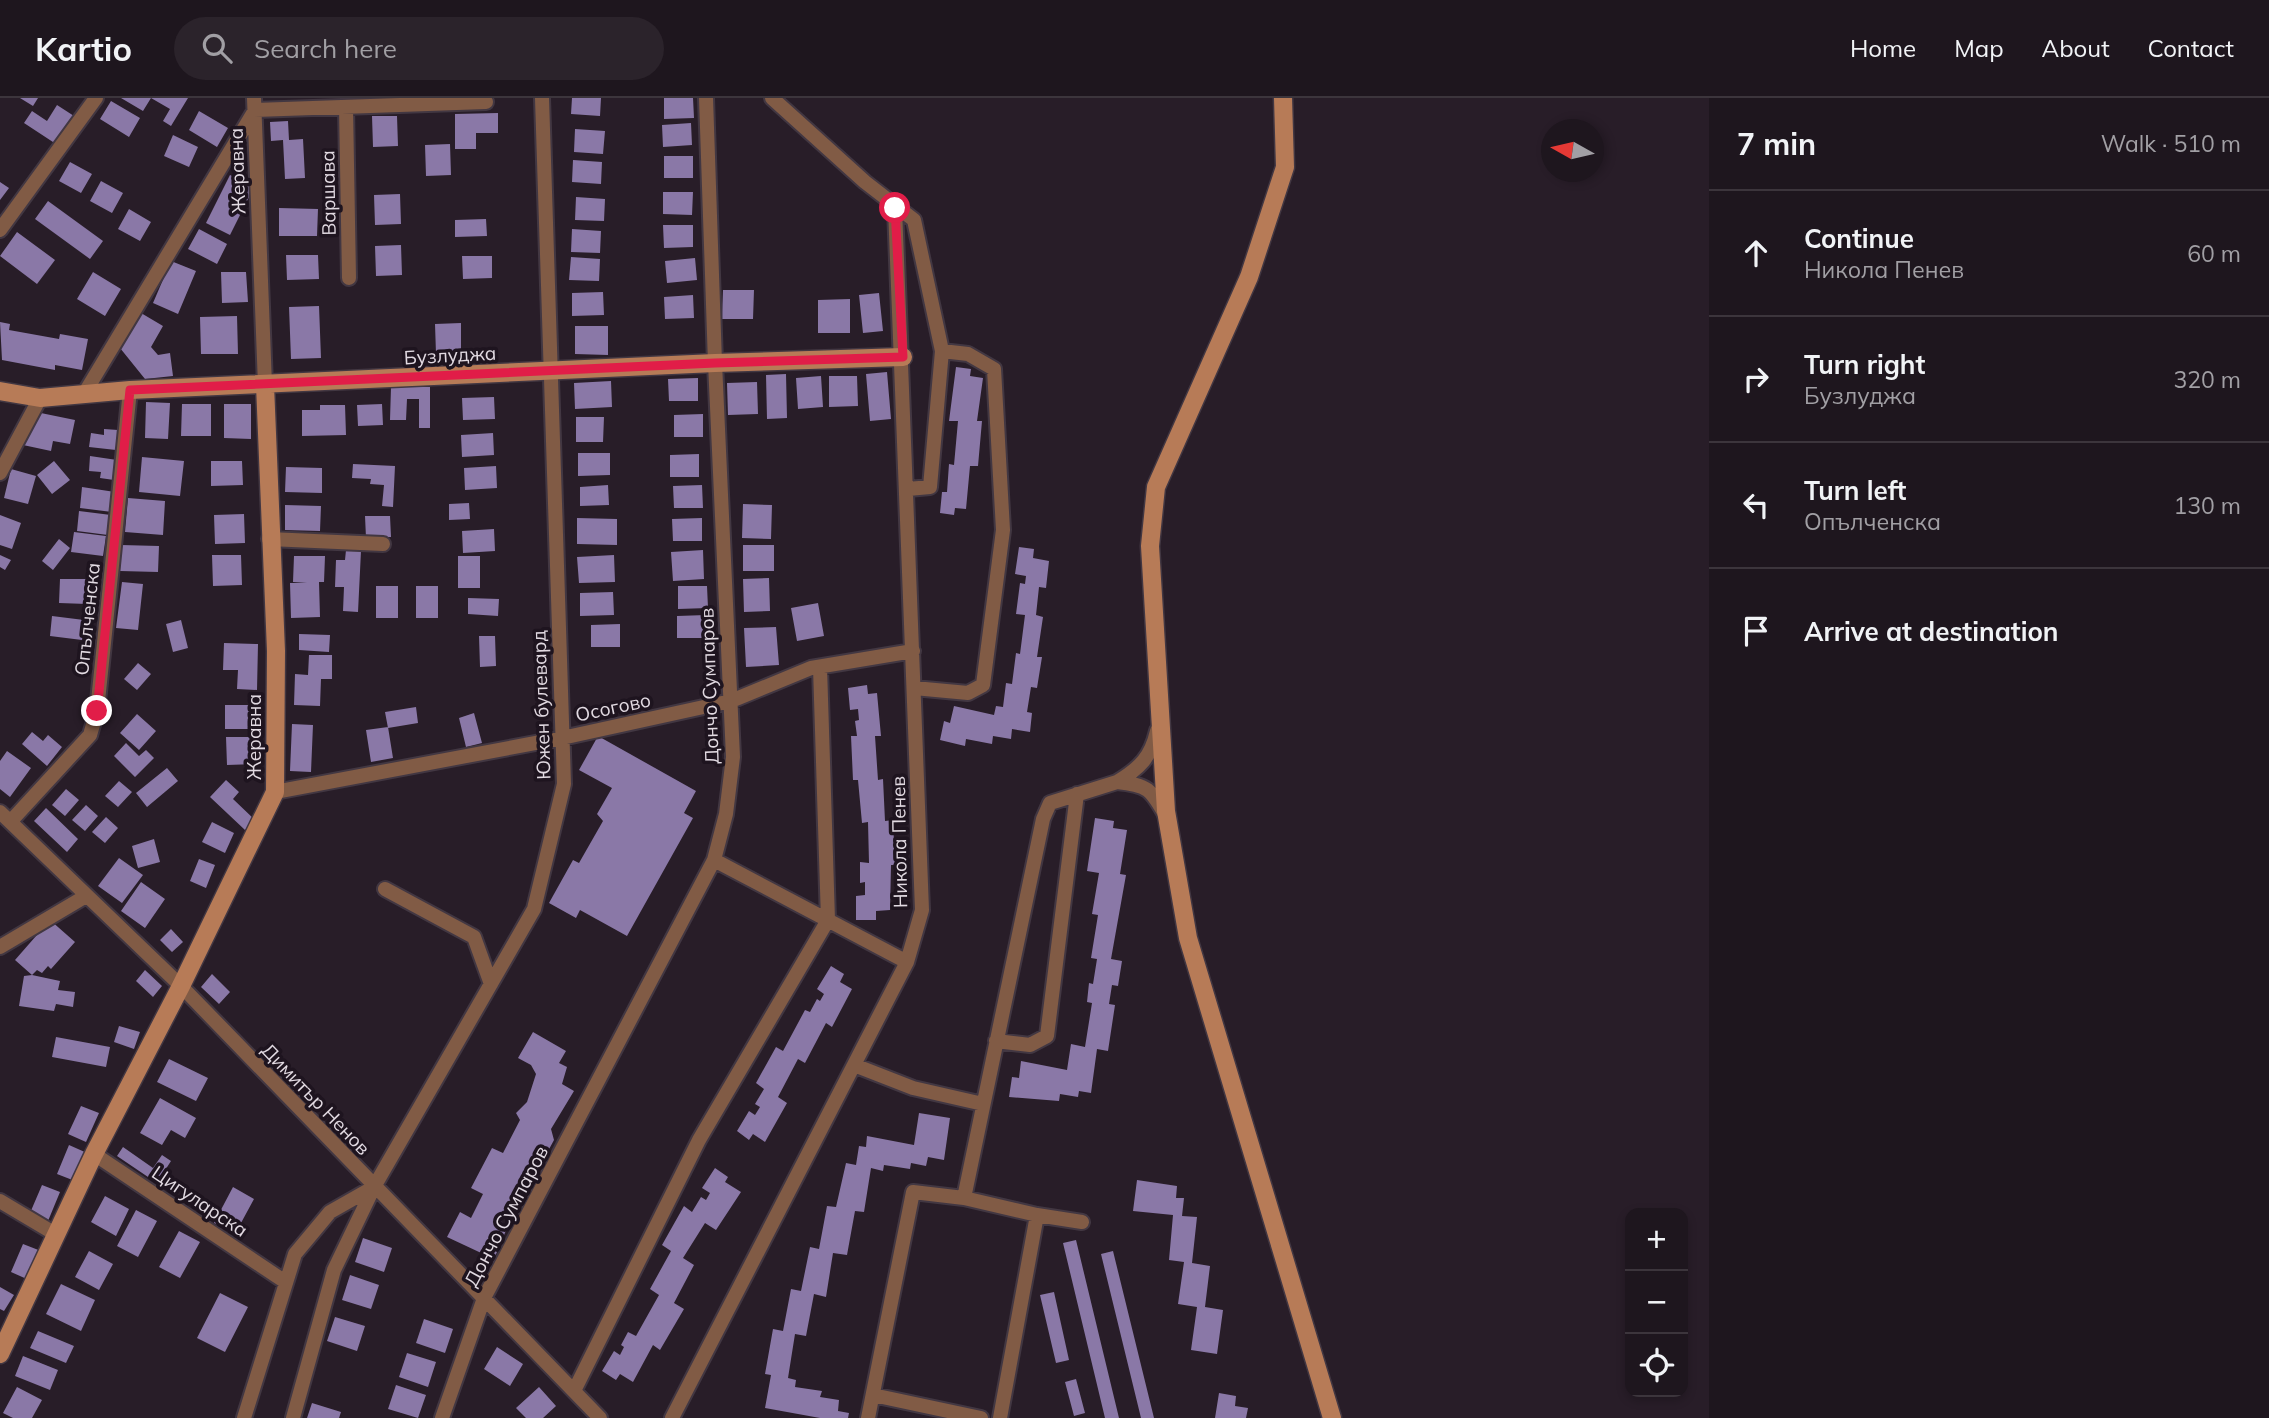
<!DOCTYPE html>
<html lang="en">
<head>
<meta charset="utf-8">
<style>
	:root { --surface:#1e161e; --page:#2b232b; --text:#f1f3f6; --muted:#a19fa4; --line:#3c353c }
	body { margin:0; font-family:Mulish,sans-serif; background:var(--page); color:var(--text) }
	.controls { position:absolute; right:21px; bottom:21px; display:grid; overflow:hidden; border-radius:14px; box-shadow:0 4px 10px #0003 }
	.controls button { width:63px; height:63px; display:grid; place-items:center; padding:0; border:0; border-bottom:2px solid var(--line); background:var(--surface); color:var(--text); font:35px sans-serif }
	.compass { position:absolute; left:1541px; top:21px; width:63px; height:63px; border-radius:50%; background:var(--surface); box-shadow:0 4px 10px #0003; rotate:278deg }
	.stop { position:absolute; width:21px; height:21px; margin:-16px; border:5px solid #e11d48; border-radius:50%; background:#fff }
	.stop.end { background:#e11d48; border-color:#fff; box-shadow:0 2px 7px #0008 }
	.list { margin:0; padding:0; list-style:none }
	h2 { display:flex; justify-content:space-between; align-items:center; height:91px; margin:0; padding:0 28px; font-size:30px }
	h2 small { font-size:23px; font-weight:400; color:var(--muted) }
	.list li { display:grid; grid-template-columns:46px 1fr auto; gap:21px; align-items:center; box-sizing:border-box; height:126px; padding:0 28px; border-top:2px solid var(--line) }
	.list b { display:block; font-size:26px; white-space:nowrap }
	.list p { margin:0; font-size:23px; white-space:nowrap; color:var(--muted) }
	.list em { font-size:23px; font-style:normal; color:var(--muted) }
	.icon { flex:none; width:38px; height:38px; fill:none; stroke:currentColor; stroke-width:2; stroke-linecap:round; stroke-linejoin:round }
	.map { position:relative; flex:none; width:1709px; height:1320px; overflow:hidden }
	header { display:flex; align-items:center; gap:42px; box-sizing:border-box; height:98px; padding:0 35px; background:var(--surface); border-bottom:2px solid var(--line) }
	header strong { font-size:33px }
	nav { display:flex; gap:38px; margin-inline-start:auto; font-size:24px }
	.search { width:490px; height:63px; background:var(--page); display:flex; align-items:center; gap:18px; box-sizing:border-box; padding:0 24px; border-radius:38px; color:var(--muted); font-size:26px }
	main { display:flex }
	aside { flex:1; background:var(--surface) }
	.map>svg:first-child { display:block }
	.building { fill:#8a78a7 }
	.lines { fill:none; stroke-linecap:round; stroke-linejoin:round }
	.street-casing { stroke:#423742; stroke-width:18 }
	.secondary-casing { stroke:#423742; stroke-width:21 }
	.street { stroke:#815b45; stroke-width:14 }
	.secondary { stroke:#b77b57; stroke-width:18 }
	.route { stroke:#e11d48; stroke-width:9 }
	.labels { text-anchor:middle; stroke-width:7; stroke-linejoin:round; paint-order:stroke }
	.street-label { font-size:19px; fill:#e2dae2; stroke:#1e141f }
</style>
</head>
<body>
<header>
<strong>Kartio</strong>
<div class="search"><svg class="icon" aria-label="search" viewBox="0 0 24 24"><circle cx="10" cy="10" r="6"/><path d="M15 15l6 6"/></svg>Search here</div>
<nav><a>Home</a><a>Map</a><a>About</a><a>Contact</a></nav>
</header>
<main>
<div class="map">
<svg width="1709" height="1320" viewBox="0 0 1709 1320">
	<rect width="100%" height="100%" fill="#281d28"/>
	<path class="building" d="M20,0H38L33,8Z
		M121,0H188L171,28L163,23L170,11L151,0L143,13Z
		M572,0H601L600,18L571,16Z
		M664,0H693L694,20L664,21Z
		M111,3L140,20L129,39L100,21Z
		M57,7L74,18L56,46L24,25L32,13L47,23Z
		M199,13L228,30L217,49L189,32Z
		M498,15V35H476V51H455V16Z
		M372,18H397L398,48L373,49Z
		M288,23L289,42L303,41L305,80L285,81L283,42L271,43L270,24Z
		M691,25L692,47L663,49L662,27Z
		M575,31L605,33L603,56L574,54Z
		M173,37L198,49L189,69L164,58Z
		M450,46L451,77L426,78L425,47Z
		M664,58H693V80H664Z
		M573,62L602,64L601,86L572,84Z
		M70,64L92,76L81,95L59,83Z
		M230,77L254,89L230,137L206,125Z
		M101,83L123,95L112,115L90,103Z
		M0,84L9,90L0,102Z
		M663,94H693L692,117L663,116Z
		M400,96L401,126L375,127L374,97Z
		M576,99L605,101L604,123L575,122Z
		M48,103L103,143L90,161L35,121Z
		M279,110L318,111L317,138H279Z
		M129,111L151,124L140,143L118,131Z
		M486,121L487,138L455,139V122Z
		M663,127H693V149L664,150Z
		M199,131L227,146L217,166L188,151Z
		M572,131L601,133L600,155L571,154Z
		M17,134L55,162L37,186L0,158Z
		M401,147L402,177L376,178L375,148Z
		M286,157H318L319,181L287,182Z
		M462,158H492V180L463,181Z
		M571,159L600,161L599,183L569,182Z
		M695,160L697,182L667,185L665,163Z
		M171,163L196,173L178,216L153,205Z
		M93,174L121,191L105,218L77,201Z
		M221,174H246L248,204L222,205Z
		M723,192H754L753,221H722Z
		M603,194L604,217L572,218V195Z
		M879,195L883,233L863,235L859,197Z
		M693,197L694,220L665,221L664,199Z
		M850,201V235H818V202Z
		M319,208L321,260L291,261L289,209Z
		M141,215L163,228L151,249L158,257L170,255L173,278L145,281L120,250Z
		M237,218L238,256H201L200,219Z
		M0,224L10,226L9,232L59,241L60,236L88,241L82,272L55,267V272L2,262Z
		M461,225V255L436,256L435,226Z
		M575,228H608V257L575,256Z
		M956,269L971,271L970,278L983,280L977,323H982L978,368H970L966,411L955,410L954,417L940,415L942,394H947L949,366L954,367L958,323H949Z
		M887,274L891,321L870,323L866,276Z
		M786,276L787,320L767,321L766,277Z
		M821,278L823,309L798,311L796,280Z
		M829,278H857L858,308L829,309Z
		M698,280V303H669L668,281Z
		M611,283L612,309L575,311L574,285Z
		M757,284L758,316L728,317L727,285Z
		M391,289H430V330H419V301H407L406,322H390Z
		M494,299L495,321L463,322L462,300Z
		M146,304L170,305L168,341L145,340Z
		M182,306H211V338H181Z
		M224,306H251V341L224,340Z
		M382,306L383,327L358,328L357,307Z
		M320,307H345L346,337L302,338V312H320Z
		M31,313L75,322L70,346L53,343L51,353L23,347Z
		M703,316V339H674V317Z
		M576,319H604L603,344H576Z
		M104,331L118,332L116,352L89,349L91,335L104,337Z
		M493,335L494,357L462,359L461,337Z
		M578,355H610V377L578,378Z
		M699,356V379H670V357Z
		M90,358L117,362L114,382L100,380L101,374L89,373Z
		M142,359L184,363L180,398L139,394Z
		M54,363L70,382L52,396L37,377Z
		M211,363H242L243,387L211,388Z
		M353,366L395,368L393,409L382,408L384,387L370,386L371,381L352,380Z
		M496,368L497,390L465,392L464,370Z
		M286,369L322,370V395L285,394Z
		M11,371L36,378L28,406L4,400Z
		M608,387L609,407L580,408V389Z
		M702,387L703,410H674L673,388Z
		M82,389L115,394L112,414L80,410Z
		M128,400L165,403L163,437L125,434Z
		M469,405L470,421L449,422V406Z
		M743,406L772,407L771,441L742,440Z
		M285,407L321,408L320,433L285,432Z
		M79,413L111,417L108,437L77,433Z
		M244,416L245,445L215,446L214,417Z
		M0,417L21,425L12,451L0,447Z
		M365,418H390L391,439L366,440Z
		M577,420L617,421V447L577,446Z
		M702,420V443H673L672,421Z
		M494,431L495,453L463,455L462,433Z
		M74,434L106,438L103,458L71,454Z
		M59,441L70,450L53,472L42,463Z
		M121,447L159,448L158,474L120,473Z
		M743,447H774V473H743Z
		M1019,449L1034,451L1033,460L1049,463L1046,490L1039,489L1036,517L1043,519L1037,559H1042L1037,590L1031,589L1027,614L1032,615L1030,634L1012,631L1011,641L993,638L992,646L966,641L965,648L940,642L944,623L950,625L954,608L994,617L996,608L1003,609L1006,585L1012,586L1016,555L1020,556L1025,517L1016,516L1020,485L1025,486L1026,478L1015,476Z
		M346,452L361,453L358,514L343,513L344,489H335L336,462H345Z
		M703,452L704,481L673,483L671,454Z
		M0,457L11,462L5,472L0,469Z
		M212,457H241L242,487L213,488Z
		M614,457L615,484L579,485L577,459Z
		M294,458H325L324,484H319L320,519L291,520L290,485H307L293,484Z
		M458,458H480V490H458Z
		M769,480L770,513L744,514L743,481Z
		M60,481H88L87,506L59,505Z
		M122,484L143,486L138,532L116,530Z
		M376,488H398V520H376Z
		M416,488H438V520H416Z
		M678,488H707L708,510L678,511Z
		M613,494L614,517L580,518V495Z
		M468,500L499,501L498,518L468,516Z
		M818,505L824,538L797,543L791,510Z
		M706,517L707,540H677V518Z
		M52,518L84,522L82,542L50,538Z
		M181,522L188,550L173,554L166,526Z
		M620,526V549H591V527Z
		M776,529L779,567L746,569L744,530Z
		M299,536L330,537L329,554L299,552Z
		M479,538H495L496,568L480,569Z
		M224,545L258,546L257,592L237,591L238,572H223Z
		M309,557H332V581H321L320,608L294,607L295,576L308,577Z
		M138,565L151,576L137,592L124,581Z
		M867,587L868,596L877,595L881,638H875L878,682L883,681L885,723L893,722L895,767H891L890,812L876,813V822H856V798L865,797V784L860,785V764L869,765L868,724L862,725L858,682H853L851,638H857L855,623L859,622L858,611L850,612L848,590Z
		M225,607H259V631H225Z
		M416,609L418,625L388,630L385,614Z
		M474,615L482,645L466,649L459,620Z
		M137,616L156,633L139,652L120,635Z
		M292,626L313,627L311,674L290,673Z
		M388,629L393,660L371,664L366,632Z
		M32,634L43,643L48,637L62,649L47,668L22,646Z
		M598,638L696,693L684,715L693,720L627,838L580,812L576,820L549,805L573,762L579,765L603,723L597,716L612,690L579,672Z
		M226,639H260V666L227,667Z
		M126,645L139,658L146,652L154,660L135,679L114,658Z
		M7,653L31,670L10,699L0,691V663Z
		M167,670L178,683L147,709L136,695Z
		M226,682L239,694L233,701L255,722L245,732L210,699Z
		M119,683L132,694L118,709L105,698Z
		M66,691L79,702L65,718L52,707Z
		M86,707L98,718L85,733L72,722Z
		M46,710L78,741L67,754L34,723Z
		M106,719L118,730L105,745L92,734Z
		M1095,720L1114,723L1113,730L1127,732L1120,776L1126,777L1111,861L1122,863L1118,888L1112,887L1109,906L1115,907L1108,953L1097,951L1091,995L1079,993L1078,999L1060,996L1059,1003L1009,999L1012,979L1019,980L1021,963L1067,972L1071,946L1085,949L1092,905L1087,904L1089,885L1093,886L1097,861L1091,860L1098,817L1092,816L1099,775L1087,773Z
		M212,724L234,735L225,755L202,744Z
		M154,741L160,764L138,770L132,748Z
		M119,760L143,777L122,805L98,788Z
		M199,761L215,767L206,790L190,783Z
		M141,784L165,801L145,830L121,813Z
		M50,822L75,844L51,871L48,868L42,875L37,872L32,877L15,862Z
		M171,831L183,844L172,854L160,842Z
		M831,868L844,876L840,884L852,891L832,929L826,925L805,965L798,961L778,999L787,1005L765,1044L753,1036L749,1042L737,1033L749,1013L755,1017L760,1009L755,1006L764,991L756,985L776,949L783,953L805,912L810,914L817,901L820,903L824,896L817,891Z
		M145,872L162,888L153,899L136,883Z
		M212,876L230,894L219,906L201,889Z
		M32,877L60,883L58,892L75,894L73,909L56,906L54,913L19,908L24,878Z
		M119,928L140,934L134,951L114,944Z
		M533,934L566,953L559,965L567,969L562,986L574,993L551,1031L554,1042L541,1066L526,1078L499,1121L507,1130L494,1161L447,1139L460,1114L471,1120L483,1096L471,1090L492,1050L503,1055L520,1022L516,1015L527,1004L536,976L531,967L518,960Z
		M56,939L110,949L106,969L52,959Z
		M169,961L208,980L196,1003L157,984Z
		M160,1000L196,1020L185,1040L171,1032L162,1047L140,1035Z
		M81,1008L99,1015L86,1044L68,1036Z
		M919,1015L950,1020L944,1062L928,1059L926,1068L911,1065L910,1071L884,1067L883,1073L871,1070L864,1114L855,1113L847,1157L833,1155L826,1199L814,1196L806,1238L795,1236L788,1280L796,1282L795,1289L822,1293L820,1299L839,1302L838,1313L849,1315L848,1320H820L765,1310L771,1277L765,1276L773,1231L783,1233L791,1191L801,1193L810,1149L819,1151L827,1108L836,1109L846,1065L856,1067L859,1048L866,1049L867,1038L914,1047Z
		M69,1047L87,1055L75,1083L57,1076Z
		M123,1049L153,1070L162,1057L171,1063L162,1077L151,1081L117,1058Z
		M715,1070L728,1079L725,1084L741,1094L716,1132L705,1125L683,1160L694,1167L674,1205L684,1211L660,1252L653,1247L633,1284L620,1276L616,1282L602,1273L614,1253L620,1257L624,1249L621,1247L628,1234L636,1238L659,1197L650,1191L671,1153L662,1147L684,1108L692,1114L701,1099L706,1102L710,1095L702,1090Z
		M1137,1082L1177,1088L1176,1100H1184L1182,1118L1197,1119L1192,1165L1210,1168L1205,1209L1223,1212L1217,1256L1191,1252L1197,1209L1178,1206L1184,1164L1169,1162L1173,1117L1133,1113Z
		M42,1087L60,1094L48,1123L30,1115Z
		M233,1089L254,1101L235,1136L214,1125Z
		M105,1098L129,1111L116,1138L91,1124Z
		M136,1112L157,1123L138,1159L117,1148Z
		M179,1133L200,1144L180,1180L159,1169Z
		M363,1140L392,1150L384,1174L355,1164Z
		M1076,1142L1119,1320H1105L1063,1145Z
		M23,1146L41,1153L29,1182L11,1174Z
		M89,1153L113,1166L99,1192L75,1179Z
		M1113,1153L1154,1320H1141L1101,1156Z
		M350,1177L379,1187L371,1211L342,1202Z
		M61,1186L95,1202L81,1233L46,1216Z
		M0,1189L14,1197L4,1213L0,1211Z
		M1054,1194L1069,1262L1056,1265L1040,1197Z
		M220,1195L248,1209L225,1254L197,1240Z
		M335,1219L365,1228L357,1253L327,1243Z
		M424,1221L453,1231L445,1255L416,1245Z
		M38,1233L74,1248L66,1265L30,1250Z
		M497,1249L523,1266L510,1288L484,1271Z
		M407,1255L436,1264L428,1289L399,1279Z
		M23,1258L58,1272L50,1292L15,1278Z
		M1076,1281L1085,1315L1074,1318L1065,1284Z
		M396,1287L426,1297L418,1320L388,1311Z
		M17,1289L42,1302L32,1320H13L3,1315Z
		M539,1289L556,1308L543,1320H526L516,1310Z
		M1219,1295L1236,1298L1235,1308L1248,1310L1246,1320H1215Z
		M312,1305L341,1314L339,1320H307Z"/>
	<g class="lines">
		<g class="street-casing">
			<path id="street" d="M254,0L265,287
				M772,0L865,84L914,122L942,253L930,389L908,391
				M346,9L349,180
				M0,132L96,0
				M84,296L255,12L486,4
				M0,375L40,300
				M269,441L383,446
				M914,590L968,595L983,587L1003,432L994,271L968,256L942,253
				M1157,633C1151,659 1140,670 1117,684C1148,687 1151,691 1166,718
				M275,694L562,640L731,603L811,570L913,553
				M0,714L181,888L600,1320
				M11,723L90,637L97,613L130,292
				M714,762L907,864
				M385,791L474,839L491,886
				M0,849L86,798
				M996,943L1030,947L1047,938L1077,696
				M854,967L913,990L983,1006
				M94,1056L284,1183
				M0,1103L57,1137
				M1037,1117L1082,1124
				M574,1293L699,1042L828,822L820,569
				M873,1297L981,1320
				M244,1320L295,1156L330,1114L374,1089
				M293,1320L334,1172L374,1089L534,811L564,686L542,0
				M442,1320L484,1200L714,762L726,716L733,659L715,265L706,0
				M672,1320L907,864L922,812L895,110
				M868,1320L913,1094L964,1100
				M1000,1320L1037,1117L964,1100L1043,721L1050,705L1117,684"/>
		</g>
		<g class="secondary-casing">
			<path id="secondary" d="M1283,0L1285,69L1249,179L1156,389L1150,448L1166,713L1188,840L1332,1320
				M0,293L40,300L130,292L715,265L903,259
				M0,1256L94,1056L181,888L275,694L276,553L265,287"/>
		</g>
		<use href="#street" class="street"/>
		<use href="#secondary" class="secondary"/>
	</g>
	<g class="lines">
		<path class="route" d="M97,613L130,292L715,265L903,259L895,110"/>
	</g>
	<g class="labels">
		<g class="street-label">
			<text transform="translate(237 73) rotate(-92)" y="7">Жеравна</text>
			<text transform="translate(328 95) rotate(-91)" y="7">Варшава</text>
			<text transform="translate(450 257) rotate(-3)" y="7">Бузлуджа</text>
			<text transform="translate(87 521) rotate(-84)" y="7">Опълченска</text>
			<text transform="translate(709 588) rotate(-92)" y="7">Дончо Сумпаров</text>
			<text transform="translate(541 607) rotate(-92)" y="7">Южен булевард</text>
			<text transform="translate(613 609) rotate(-12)" y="7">Осогово</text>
			<text transform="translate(254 639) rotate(-90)" y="7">Жеравна</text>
			<text transform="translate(899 744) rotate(-91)" y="7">Никола Пенев</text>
			<text transform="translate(316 1001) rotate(46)" y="7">Димитър Ненов</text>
			<text transform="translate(200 1103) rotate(34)" y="7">Цигуларска</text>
			<text transform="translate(506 1118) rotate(-62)" y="7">Дончо Сумпаров</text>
		</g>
	</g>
</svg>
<div class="controls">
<button>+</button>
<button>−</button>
<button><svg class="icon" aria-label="locate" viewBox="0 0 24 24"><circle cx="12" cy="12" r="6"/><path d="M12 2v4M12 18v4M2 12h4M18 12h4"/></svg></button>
</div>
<svg class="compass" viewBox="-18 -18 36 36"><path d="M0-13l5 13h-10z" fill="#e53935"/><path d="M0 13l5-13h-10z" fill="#a19fa4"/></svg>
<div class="stop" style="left:895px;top:110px"></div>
<div class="stop end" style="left:97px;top:613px"></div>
</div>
<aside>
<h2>7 min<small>Walk · 510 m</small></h2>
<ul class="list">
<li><svg class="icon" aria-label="ahead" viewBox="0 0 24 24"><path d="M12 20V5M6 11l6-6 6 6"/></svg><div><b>Continue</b><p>Никола Пенев</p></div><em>60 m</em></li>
<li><svg class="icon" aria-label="right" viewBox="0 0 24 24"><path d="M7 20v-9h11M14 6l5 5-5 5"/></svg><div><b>Turn right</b><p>Бузлуджа</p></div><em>320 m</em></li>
<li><svg class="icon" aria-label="left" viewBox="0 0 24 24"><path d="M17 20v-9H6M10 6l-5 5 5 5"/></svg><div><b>Turn left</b><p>Опълченска</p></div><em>130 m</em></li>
<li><svg class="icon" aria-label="arrive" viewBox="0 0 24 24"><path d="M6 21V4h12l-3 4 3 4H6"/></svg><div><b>Arrive at destination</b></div></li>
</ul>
</aside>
</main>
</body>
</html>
